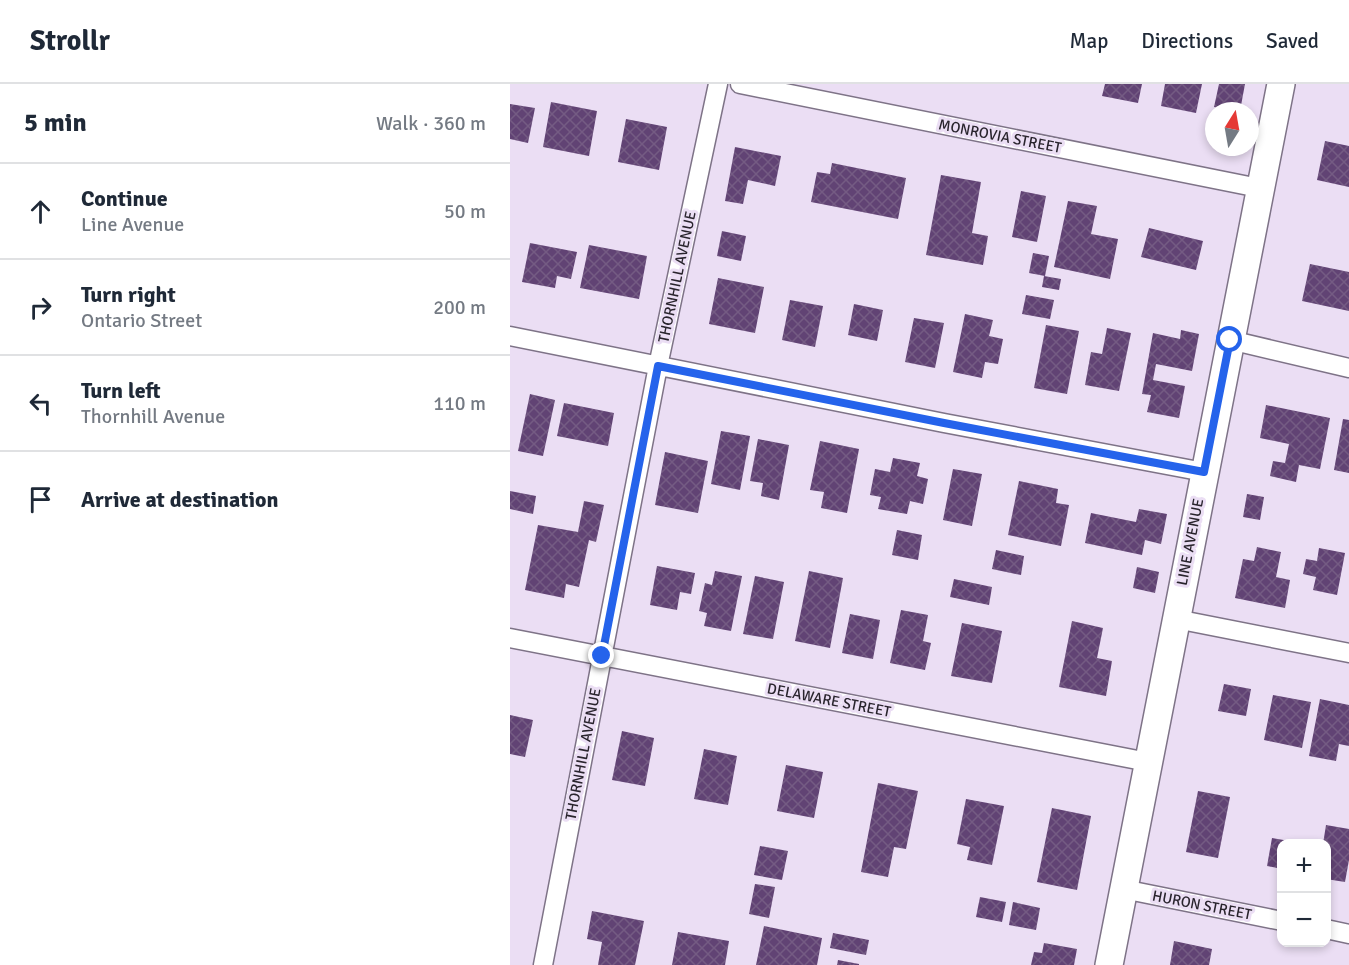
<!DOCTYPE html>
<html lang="en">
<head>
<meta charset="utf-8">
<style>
	:root { --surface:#fff; --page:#f6f6f7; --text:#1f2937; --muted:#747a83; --line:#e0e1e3 }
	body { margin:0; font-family:Signika,sans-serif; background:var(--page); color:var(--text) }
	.controls { position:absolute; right:18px; bottom:18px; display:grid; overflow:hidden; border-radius:12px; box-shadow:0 3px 9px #0003 }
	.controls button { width:54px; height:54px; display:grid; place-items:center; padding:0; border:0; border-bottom:2px solid var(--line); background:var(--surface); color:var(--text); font:30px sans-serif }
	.compass { position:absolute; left:695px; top:18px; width:54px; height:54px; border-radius:50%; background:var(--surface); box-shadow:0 3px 9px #0003; rotate:11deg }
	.stop { position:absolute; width:18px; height:18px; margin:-14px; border:4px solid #2563eb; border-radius:50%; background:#fff }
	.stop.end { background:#2563eb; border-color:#fff; box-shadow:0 2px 6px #0008 }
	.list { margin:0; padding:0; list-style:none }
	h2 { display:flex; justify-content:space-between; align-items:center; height:78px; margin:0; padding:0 24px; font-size:26px }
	h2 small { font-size:20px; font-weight:400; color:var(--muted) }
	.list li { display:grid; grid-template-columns:39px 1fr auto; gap:18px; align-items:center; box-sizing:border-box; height:96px; padding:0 24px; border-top:2px solid var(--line) }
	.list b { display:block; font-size:22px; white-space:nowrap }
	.list p { margin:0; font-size:20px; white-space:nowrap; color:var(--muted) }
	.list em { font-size:20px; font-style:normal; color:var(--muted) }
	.icon { flex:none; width:33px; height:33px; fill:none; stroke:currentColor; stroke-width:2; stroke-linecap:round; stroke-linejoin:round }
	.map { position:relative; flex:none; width:839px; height:881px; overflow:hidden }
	header { display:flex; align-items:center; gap:36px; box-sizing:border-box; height:84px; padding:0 30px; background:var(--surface); border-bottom:2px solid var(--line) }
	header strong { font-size:28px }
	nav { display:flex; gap:33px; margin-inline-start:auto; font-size:21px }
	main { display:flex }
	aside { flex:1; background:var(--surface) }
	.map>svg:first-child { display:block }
	.building { fill:url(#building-cross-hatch) }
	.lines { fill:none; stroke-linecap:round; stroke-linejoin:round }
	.street-casing { stroke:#7e7387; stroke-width:21 }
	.secondary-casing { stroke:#7e7387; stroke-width:30 }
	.street { stroke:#fff; stroke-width:18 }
	.secondary { stroke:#fff; stroke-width:27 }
	.route { stroke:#2563eb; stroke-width:8 }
	.labels { text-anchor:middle; stroke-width:6; stroke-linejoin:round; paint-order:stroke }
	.street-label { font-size:15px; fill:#29242d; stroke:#ebdef4 }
</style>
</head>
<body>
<header>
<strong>Strollr</strong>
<nav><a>Map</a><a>Directions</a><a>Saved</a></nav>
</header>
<main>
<aside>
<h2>5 min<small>Walk · 360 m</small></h2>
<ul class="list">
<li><svg class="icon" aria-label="ahead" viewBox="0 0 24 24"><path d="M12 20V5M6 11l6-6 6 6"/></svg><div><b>Continue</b><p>Line Avenue</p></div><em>50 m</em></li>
<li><svg class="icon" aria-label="right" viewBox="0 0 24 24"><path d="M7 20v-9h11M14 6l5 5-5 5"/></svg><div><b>Turn right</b><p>Ontario Street</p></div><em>200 m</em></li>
<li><svg class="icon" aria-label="left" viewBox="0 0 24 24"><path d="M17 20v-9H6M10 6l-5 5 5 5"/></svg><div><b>Turn left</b><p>Thornhill Avenue</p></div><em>110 m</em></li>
<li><svg class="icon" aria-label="arrive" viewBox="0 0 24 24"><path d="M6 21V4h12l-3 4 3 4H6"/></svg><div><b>Arrive at destination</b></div></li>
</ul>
</aside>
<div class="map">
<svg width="839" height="881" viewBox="0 0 839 881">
	<defs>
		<pattern id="building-cross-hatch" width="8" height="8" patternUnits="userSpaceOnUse" patternTransform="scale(1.5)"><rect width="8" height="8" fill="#614374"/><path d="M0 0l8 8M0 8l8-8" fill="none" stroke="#745b83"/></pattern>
	</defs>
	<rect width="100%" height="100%" fill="#ebdef4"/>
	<path class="building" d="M595,0H632L628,19L592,12Z
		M655,0H692L686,29L651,22Z
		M709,0H735L730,27L704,23Z
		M41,18L87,27L79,72L33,63Z
		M0,20L25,24L18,59L0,55Z
		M116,35L157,43L149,86L108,78Z
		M815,57L839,62V103L807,96Z
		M225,63L271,72L265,102L238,96L233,120L215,117Z
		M322,79L396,94L388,135L301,118L307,88L320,90Z
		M431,91L471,98L462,149L478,152L473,181L416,171Z
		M511,107L536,112L527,158L502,153Z
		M558,117L587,122L581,150L608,155L600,195L544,183Z
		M639,144L693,157L686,186L631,173Z
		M212,147L236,152L231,177L207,172Z
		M20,159L67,168L61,195L47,192L45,204L12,198Z
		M79,161L137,172L129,215L70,204Z
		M523,169L539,172L535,192L519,189Z
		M800,180L839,188V227L792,217Z
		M534,192L551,195L549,206L532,203Z
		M208,194L254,203L245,249L199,240Z
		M516,211L544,216L540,235L512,230Z
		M280,216L313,222L305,263L272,256Z
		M344,220L373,226L367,257L338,251Z
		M455,230L483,236L479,252L493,255L488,280L475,278L472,294L443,288Z
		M404,234L434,239L425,284L395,278Z
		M536,241L569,247L557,310L524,304Z
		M597,244L621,249L609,307L575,301L581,268L592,270Z
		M671,246L689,250L682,287L646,280L643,296L675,302L669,334L637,328L641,311L632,310L643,249L670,255Z
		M20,310L45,316L33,372L8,367Z
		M54,319L104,329L98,362L47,352Z
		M756,321L820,334L810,385L789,381L786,398L760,392L763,377L775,379L779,360L750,354Z
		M833,335L839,336V389L824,386Z
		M211,347L240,352L230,406L201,400Z
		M248,355L279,361L269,416L251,412L253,399L240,397Z
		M310,357L349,365L337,429L311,424L314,408L300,406Z
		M155,368L198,377L188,429L145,421Z
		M383,374L410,379L407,392L418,395L413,420L400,417L397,430L368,425L371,413L360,411L365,385L380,388Z
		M443,385L472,390L462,442L433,436Z
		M509,397L548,405L546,419L559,421L551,462L498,451Z
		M0,407L26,412L23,430L0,425Z
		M737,410L754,413L750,436L733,433Z
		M74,417L94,421L86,458L79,456L69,503L56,500L54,514L15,506L28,441L68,448Z
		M629,425L657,430L651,460L635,456L632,471L575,459L581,429L626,438Z
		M387,446L412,451L408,476L382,471Z
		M747,463L771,468L766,493L780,496L775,524L725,514L733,475L744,477Z
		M809,464L835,469L827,511L803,506L806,493L793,490L796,475L807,477Z
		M486,466L514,472L511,491L482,485Z
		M147,482L185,489L181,510L170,508L167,526L140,521Z
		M627,483L649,488L645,509L623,504Z
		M205,487L232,492L221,547L194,542L197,529L189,527L195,499L202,501Z
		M299,487L333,494L320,564L285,557Z
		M245,492L274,498L263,555L233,550Z
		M444,495L482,503L479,521L440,513Z
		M391,526L418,531L413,557L421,559L415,586L380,579Z
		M340,530L370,536L363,575L332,569Z
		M562,537L593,544L587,574L602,577L596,612L549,603Z
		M452,539L492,547L482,599L441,592Z
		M714,600L741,605L736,632L708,627Z
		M763,611L801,618L792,664L754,656Z
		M810,615L839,621V662L829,660L826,677L799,672Z
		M0,631L23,636L15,673L0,670Z
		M112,647L144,654L135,702L102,696Z
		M194,665L227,672L218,721L184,715Z
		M276,681L313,688L304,734L267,727Z
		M368,699L408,707L396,765L384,763L378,793L351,788Z
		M688,707L720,713L708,774L676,768Z
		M456,715L494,722L482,781L457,776L460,763L447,760Z
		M542,724L581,732L567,806L527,798Z
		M816,741L839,745V776L835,798L816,795V760H813Z
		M762,754L785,758L772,760V785L757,782Z
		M250,762L278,767L272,796L244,791Z
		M245,800L265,803L259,834L239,830Z
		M470,813L496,818L492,838L466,833Z
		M503,818L530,824L526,846L499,841Z
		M82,827L134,837L125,881H88L92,858L77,855Z
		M254,842L312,854L307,881H246Z
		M168,848L219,857L215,881H162Z
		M323,849L359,856L356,871L320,864Z
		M664,857L702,865L699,881H660Z
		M534,859L567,865L564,881H521L524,868L532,869Z
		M328,876L349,880V881H327Z"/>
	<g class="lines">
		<g class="street-casing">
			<path id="street" d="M230,0L749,104
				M0,252L434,339L694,388
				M720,256L839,284
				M666,535L839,569
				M0,554L638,678
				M613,805L772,837
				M816,845L839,850
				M33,881L148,282L208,0"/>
		</g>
		<g class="secondary-casing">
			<path id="secondary" d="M599,881L771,0"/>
		</g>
		<use href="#street" class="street"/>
		<use href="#secondary" class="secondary"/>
	</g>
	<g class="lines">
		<path class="route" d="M92,572L148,282L434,339L694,388L720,256"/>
	</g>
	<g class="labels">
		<g class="street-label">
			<text transform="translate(490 52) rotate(11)" y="5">MONROVIA STREET</text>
			<text transform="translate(167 193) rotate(-78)" y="5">THORNHILL AVENUE</text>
			<text transform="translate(680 458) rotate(-79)" y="5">LINE AVENUE</text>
			<text transform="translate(319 616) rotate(11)" y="5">DELAWARE STREET</text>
			<text transform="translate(73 670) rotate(-79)" y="5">THORNHILL AVENUE</text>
			<text transform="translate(692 821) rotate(11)" y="5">HURON STREET</text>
		</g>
	</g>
</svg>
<div class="controls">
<button>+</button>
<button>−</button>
</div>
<svg class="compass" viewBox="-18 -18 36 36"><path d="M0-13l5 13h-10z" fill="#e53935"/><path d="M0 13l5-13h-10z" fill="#747a83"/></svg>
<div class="stop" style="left:720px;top:256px"></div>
<div class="stop end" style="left:92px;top:572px"></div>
</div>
</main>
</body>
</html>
